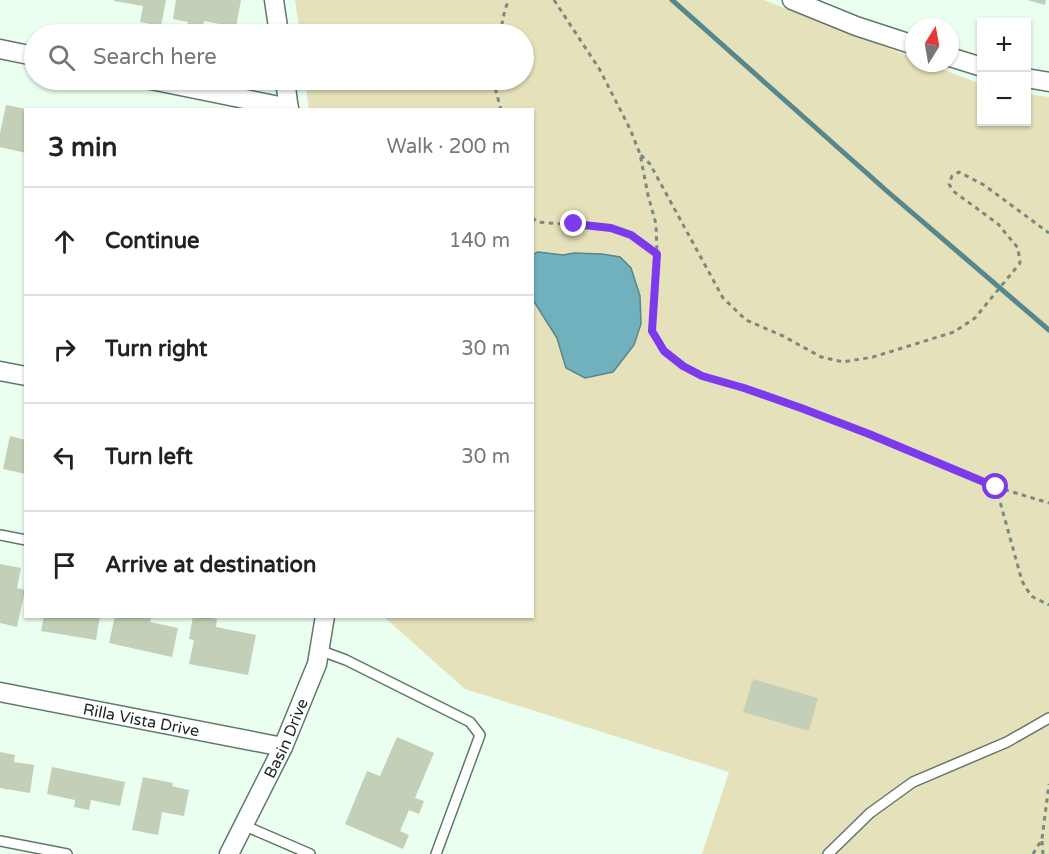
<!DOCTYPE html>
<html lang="en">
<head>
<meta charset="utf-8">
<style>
	:root { --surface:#fff; --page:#f6f6f6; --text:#222; --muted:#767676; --line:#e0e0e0 }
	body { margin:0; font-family:"Varela Round",sans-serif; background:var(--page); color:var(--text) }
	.controls { position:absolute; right:18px; top:18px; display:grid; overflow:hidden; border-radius:0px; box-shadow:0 2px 4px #0004 }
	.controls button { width:54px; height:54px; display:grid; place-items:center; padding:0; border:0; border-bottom:2px solid var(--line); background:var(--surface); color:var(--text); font:30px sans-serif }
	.compass { position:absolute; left:905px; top:18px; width:54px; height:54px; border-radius:50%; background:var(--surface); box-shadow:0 2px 4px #0004; rotate:11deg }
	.stop { position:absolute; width:18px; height:18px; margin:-14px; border:4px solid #7c3aed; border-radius:50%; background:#fff }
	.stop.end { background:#7c3aed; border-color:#fff; box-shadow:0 2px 6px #0008 }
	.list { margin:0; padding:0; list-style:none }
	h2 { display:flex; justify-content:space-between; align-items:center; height:78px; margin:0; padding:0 24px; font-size:26px }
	h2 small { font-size:20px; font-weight:400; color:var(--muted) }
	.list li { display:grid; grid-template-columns:39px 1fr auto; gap:18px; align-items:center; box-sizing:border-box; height:108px; padding:0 24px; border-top:2px solid var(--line) }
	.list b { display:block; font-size:22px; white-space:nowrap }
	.list em { font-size:20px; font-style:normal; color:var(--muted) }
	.icon { flex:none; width:33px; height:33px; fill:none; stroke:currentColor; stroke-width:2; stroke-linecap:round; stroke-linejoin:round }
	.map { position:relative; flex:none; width:1049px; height:854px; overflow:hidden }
	.search { position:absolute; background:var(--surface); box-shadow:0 2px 4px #0004; left:24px; top:24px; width:510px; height:66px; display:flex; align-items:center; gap:15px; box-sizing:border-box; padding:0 21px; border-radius:33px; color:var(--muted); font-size:22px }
	.panel { position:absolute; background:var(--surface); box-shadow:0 2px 4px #0004; left:24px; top:108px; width:510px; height:510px; border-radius:0px }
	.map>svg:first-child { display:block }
	.green { fill:#e5e1ba }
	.water { fill:#70b1bd; stroke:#56878d; stroke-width:1.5 }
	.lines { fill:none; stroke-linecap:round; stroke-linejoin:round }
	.stream { stroke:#56878d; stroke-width:5 }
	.building { fill:#c3d0b7 }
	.service-casing { stroke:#617869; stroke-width:12 }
	.minor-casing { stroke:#617869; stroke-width:21 }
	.path { stroke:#7b8a80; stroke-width:3; stroke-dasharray:4.5 4.5; stroke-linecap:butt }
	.service { stroke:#fff; stroke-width:9 }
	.minor { stroke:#fff; stroke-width:18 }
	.route { stroke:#7c3aed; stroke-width:8 }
	.labels { text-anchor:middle; stroke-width:6; stroke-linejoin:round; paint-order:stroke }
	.street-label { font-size:16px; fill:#1b251e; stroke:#fff }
</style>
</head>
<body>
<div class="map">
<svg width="1049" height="854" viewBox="0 0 1049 854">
	<rect width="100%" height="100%" fill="#eafff0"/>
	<path class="green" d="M295,0H764L914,58V63H926L981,84L982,122H1026L1027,94L1049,97V854H702L729,772L465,689L384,617L532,616V110L309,109L305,80H524V34H300Z"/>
	<path class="water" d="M538,252L563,255L574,253L602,254L620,257L631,268L640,296L641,324L634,345L613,372L585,378L566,368L557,338L533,300V254Z"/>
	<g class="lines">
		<path class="stream" d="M672,0L888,192L1049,330"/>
	</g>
	<path class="building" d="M114,0H166L161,26L140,22L143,6L114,1Z
		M176,0H241L236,27L204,21L202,34L186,32L188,22L173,19Z
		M1027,0H1046L1045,5Z
		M6,105L26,109V153L0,147V133Z
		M10,436L26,440V474L3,469Z
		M0,564L21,568L17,588L25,590L17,627L0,623Z
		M44,616H100L96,640L41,631Z
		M115,616H152L150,622L178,628L172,657L109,643Z
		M193,616H202L217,619L216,627L256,635L248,675L189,664L194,640L189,639Z
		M753,679L818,698L809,731L743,712Z
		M397,737L434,753L415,798L424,801L419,814L409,810L400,831L409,835L403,849L345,824L367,771L380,776Z
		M0,752L15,755L14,762L34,765L30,793L0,788Z
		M52,767L125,782L120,806L91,800L89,810L74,807L75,800L47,794Z
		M143,777L173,783L172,786L189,790L184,816L162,812L158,835L132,830Z"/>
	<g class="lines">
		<g class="service-casing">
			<path id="service" d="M0,535L26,540
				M319,650L346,660L470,722L480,735L436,854
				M243,825L310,854
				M0,841L67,854
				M828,854L870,813L913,782L1007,742L1049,718"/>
		</g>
		<g class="minor-casing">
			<g id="minor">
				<path d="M274,0L279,34"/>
				<path d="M792,0L856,26L914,45"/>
				<path d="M0,49L34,56"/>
				<path d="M950,57L982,67"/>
				<path d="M1026,78L1049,82"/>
				<path d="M151,80L289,108"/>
				<path d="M285,80L289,110"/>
				<path d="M0,371L26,376"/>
				<path id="s1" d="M0,692L283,747"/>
				<path id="s2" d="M229,854L283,747L317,664L325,616"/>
			</g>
		</g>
		<path class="path" d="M554,0L600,70L630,129L640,154L648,195L656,224L657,254L652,331L664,351L683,366L702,376L744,388L801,408L869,434L996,487L1022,581L1031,596L1049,605
			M500,34L505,9L509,0
			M493,80L501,110
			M641,155L650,164L723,298L746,320L783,336L821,357L843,362L873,357L954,332L975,318L1020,263L1018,248L998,224L953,191L949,184L952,176L959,172L984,185L1049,233
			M532,218L538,222L611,228L631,235L657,254
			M996,487L1049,503
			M1042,841L1043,854
			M1033,854L1042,839L1049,784"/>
		<use href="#service" class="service"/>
		<use href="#minor" class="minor"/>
	</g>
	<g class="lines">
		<path class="route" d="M574,224L611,228L631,235L657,254L652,331L664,351L683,366L702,376L744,388L801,408L869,434L996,487"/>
	</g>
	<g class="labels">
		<g class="street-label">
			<text dy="6" stroke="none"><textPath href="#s1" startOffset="144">Rilla Vista Drive</textPath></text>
			<text dy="6" stroke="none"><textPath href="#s2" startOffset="129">Basin Drive</textPath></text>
		</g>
	</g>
</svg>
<div class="controls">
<button>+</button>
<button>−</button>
</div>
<svg class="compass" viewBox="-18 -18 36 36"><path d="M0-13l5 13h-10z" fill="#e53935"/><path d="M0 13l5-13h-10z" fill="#767676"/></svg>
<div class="stop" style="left:996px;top:487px"></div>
<div class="stop end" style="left:574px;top:224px"></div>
<div class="search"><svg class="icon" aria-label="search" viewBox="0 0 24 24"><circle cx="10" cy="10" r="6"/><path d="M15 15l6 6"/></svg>Search here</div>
<section class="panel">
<h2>3 min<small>Walk · 200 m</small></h2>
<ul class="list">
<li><svg class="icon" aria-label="ahead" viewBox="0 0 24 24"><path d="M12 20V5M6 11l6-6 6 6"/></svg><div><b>Continue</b></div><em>140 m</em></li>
<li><svg class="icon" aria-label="right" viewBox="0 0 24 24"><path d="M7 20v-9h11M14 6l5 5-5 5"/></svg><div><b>Turn right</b></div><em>30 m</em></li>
<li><svg class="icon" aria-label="left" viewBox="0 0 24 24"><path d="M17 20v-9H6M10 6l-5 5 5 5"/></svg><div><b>Turn left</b></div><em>30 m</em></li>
<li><svg class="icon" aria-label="arrive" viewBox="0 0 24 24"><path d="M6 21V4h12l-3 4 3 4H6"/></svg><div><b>Arrive at destination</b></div></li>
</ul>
</section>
</div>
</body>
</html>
